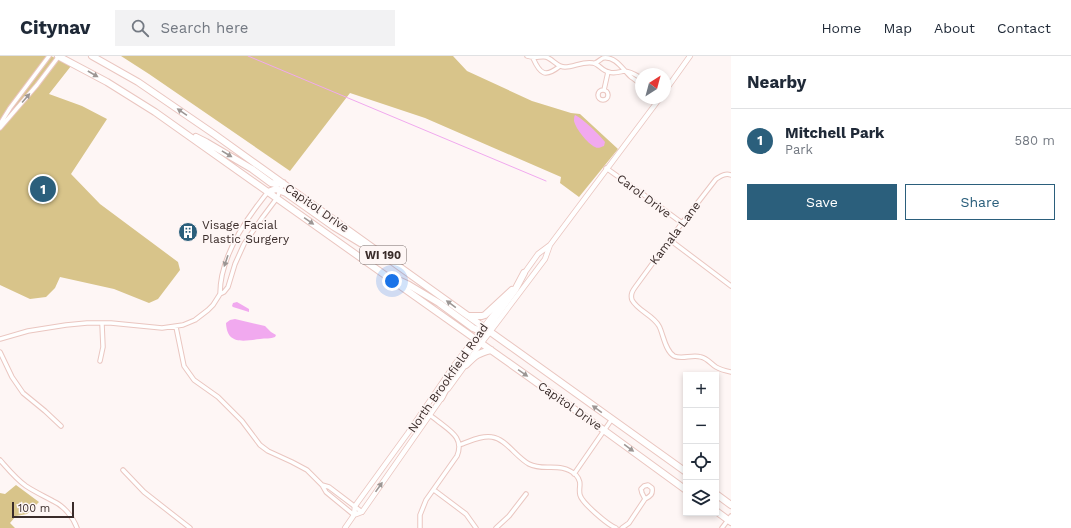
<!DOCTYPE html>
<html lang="en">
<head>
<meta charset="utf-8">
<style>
	:root { --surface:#fff; --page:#f2f2f3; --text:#1f2937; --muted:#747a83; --line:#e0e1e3; --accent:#2b5f7c }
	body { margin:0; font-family:"Work Sans",sans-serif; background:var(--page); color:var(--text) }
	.controls { position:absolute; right:12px; bottom:12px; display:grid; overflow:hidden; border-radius:0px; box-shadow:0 2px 6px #0003 }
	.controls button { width:36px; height:36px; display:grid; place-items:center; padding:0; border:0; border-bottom:1px solid var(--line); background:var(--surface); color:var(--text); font:20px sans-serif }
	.compass { position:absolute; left:635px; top:12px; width:36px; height:36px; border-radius:50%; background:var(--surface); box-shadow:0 2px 6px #0003; rotate:36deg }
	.scale { position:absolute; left:12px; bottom:10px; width:62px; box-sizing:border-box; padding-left:4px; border:2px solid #3a2c2a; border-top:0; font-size:11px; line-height:14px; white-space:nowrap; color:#3a2c2a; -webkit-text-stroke:3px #fef6f5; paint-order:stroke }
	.you { position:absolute; left:392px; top:225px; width:14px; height:14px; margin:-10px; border:3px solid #fff; border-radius:50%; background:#1a73e8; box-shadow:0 0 0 6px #1a73e833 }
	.badge { display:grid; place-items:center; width:26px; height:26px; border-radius:50%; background:var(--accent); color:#fff; font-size:13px; font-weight:700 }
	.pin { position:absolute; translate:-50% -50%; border:2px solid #fff; box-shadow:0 1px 4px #0006 }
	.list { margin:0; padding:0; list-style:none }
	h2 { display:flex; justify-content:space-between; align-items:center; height:52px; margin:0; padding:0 16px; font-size:17px }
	h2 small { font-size:13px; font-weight:400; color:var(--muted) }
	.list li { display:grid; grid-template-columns:26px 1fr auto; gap:12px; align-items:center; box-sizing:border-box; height:64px; padding:0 16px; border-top:1px solid var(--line) }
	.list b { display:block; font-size:15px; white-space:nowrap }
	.list p { margin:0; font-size:13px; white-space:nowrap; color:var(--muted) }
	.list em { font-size:13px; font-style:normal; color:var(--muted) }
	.actions { display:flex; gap:8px; padding:12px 16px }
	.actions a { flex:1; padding:9px 0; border:1px solid var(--accent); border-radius:0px; text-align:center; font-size:14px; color:var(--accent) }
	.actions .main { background:var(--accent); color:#fff }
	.icon { flex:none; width:22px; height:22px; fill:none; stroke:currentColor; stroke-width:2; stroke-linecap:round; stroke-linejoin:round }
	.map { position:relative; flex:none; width:731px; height:472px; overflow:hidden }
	header { display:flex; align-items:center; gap:24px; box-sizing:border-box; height:56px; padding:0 20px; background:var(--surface); border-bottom:1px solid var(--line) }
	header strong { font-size:19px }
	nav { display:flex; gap:22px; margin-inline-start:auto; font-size:14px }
	.search { width:280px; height:36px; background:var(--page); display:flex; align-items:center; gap:10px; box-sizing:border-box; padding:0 14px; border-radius:0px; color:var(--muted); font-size:15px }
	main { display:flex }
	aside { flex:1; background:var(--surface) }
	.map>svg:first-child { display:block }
	.green { fill:#d8c48a }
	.water { fill:#f1a9ef }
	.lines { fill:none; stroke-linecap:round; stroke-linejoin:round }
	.stream { stroke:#f1a9ef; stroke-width:1 }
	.minor-casing { stroke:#eac6c0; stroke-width:5.5 }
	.tertiary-casing { stroke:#eac6c0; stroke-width:6 }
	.primary-casing { stroke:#eac6c0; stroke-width:8 }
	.minor { stroke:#fff; stroke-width:3.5 }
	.tertiary { stroke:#fff; stroke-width:4.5 }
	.primary { stroke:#fff; stroke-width:6 }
	.oneway { fill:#9c9694 }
	.labels { text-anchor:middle; stroke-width:3.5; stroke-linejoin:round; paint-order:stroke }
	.shield { fill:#fef6f5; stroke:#756967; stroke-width:1 }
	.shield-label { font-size:11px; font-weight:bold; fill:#3a2c2a }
	.street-label { font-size:12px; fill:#3a2c2a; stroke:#fef6f5 }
	.poi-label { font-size:12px; fill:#3a2c2a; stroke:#fef6f5; text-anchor:start }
</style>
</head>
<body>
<header>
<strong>Citynav</strong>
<div class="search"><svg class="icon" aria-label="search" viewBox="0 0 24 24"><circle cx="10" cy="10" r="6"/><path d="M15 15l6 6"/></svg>Search here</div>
<nav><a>Home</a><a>Map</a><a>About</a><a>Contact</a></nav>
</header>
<main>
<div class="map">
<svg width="731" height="472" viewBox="0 0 731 472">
	<rect width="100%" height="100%" fill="#fef6f5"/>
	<path class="green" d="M0,0H51L71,10L49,38L82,50L107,63L71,118L100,148L178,206L180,214L158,243L149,247L114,233L60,221L55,232L46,241L30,243L0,229Z
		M121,0H453L467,15L532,45L571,57L580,58L618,93L579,141L560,127L561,121L425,62L350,37L290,115L149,18Z
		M16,429L39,446L27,458L16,460L10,467L15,472H0V437L5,438Z"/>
	<path class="water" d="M575,59C582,62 600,79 605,86L604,90C601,91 598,93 595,91C587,87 576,73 574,65C574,64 574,60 575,59Z
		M237,246L249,253V256L233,251L232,250L233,247Z
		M235,263L265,270L271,276L276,279L275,281C271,283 265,282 260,283C243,285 227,289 226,267L230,264Z"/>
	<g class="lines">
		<path class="stream" d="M248,0L546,125"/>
		<g class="minor-casing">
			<path id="minor" d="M527,0C536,3 539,0 546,1C553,3 557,11 565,11C574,11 583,5 593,7C599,8 602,15 609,16C614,18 619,16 624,15C630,15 636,19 641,22
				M533,2C540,18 545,22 560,10
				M595,7C598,6 601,3 603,2C616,0 623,14 631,21C634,23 638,26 641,28
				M598 39a5 5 0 1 1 10 0a5 5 0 1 1-10 0Z
				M604,34L608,16
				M0,68L10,52L49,0
				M0,72L37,29L59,0
				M606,112L640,136L682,167
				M731,119C725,117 721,120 716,123L682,167L636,230C633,234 630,238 632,244C638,255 653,259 659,270C663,277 665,295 674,300C682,304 692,298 701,301C707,302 711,308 716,311C721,314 726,315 731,316
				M670,184L731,230
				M220,238C220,207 239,174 257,150C261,145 265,139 269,135
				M176,271L184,310L194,324L218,341L242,365L260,389L268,395L292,406L307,414L322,429L326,436L354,459
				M0,283L28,275L66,269L87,267H111L162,272L183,269L195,264L208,254L213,249L220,238L224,236L228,231L235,208L244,188L262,162L277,142L283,127
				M0,296L12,321L23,337L45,355L61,370
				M100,305L103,291L102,268
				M459,389C469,386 481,379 492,381C506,383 516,401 529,408C544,416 560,405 576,419C583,427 578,431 580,439C582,447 608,469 616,472
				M0,404C8,413 16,423 26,430C35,436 44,440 53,445C64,450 73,461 77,472
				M123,414L144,436L190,472
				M574,418L612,363
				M322,429L329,431L362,456
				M648,429L652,432C653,438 651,440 645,443L642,437L641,433L644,430Z
				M434,434L466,458L476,472
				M420,472V459L426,444L457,400C464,383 452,376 439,366C434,362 429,358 423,355
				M496,472L509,460L526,438
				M622,472L629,467L645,443
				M722,472L731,460"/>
		</g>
		<g class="tertiary-casing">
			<path id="tertiary" d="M665,35L690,0
				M523,219L538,198L550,189L660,42
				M448,333L477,293L490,276L545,203L550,189
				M354,459L362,456L443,340
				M345,472L354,459L355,450L408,377L455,308L503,246"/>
		</g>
		<g class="primary-casing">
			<path id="primary" d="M58,0L107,26L155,56L605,375L686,434
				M92,0L138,26L214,78L686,416
				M196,81L206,86L252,113L271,127L276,128L283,127
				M268,136L276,133L286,137L334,171L362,188
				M396,223L409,229L439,247L473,272L485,277L490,276
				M468,260H482L485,259L512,234
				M486,276L491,267L515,234L524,217
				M466,309C475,300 478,297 491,294
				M441,342L449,327L456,313L479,281
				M716,438L731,449
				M716,455L731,466"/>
		</g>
		<use href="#minor" class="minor"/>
		<use href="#tertiary" class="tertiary"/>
		<use href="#primary" class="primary"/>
	</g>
	<defs><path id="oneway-solid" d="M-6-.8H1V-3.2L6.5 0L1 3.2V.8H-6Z"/></defs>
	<g class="oneway">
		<use href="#oneway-solid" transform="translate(93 18) rotate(30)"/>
		<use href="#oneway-solid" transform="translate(26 42) rotate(-49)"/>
		<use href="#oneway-solid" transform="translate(182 56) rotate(-146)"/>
		<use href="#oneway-solid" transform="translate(227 98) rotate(31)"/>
		<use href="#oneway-solid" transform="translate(309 165) rotate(35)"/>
		<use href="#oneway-solid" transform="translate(226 205) rotate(109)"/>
		<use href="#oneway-solid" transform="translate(451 248) rotate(-144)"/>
		<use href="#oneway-solid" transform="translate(523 317) rotate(35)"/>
		<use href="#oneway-solid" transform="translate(597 353) rotate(-144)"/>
		<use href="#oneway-solid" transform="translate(629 392) rotate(36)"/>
		<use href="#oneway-solid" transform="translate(379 431) rotate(-55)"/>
	</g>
	<defs>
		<g id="building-disc" transform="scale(1)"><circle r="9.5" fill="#2b5f7c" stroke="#fef6f5"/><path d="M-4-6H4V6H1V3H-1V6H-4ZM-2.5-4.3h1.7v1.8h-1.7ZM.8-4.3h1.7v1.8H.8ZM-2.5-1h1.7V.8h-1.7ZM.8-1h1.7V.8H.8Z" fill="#fff"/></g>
	</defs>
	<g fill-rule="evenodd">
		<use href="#building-disc" x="188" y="176"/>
	</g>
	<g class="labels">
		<rect class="shield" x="360" y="190" width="46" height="18" rx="3"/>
		<g class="shield-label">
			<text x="383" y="203">WI 190</text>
		</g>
		<g class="street-label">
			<text transform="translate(644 140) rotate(37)" y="4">Carol Drive</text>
			<text transform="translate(317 152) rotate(35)" y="4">Capitol Drive</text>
			<text transform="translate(675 177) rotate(-53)" y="4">Kamala Lane</text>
			<text transform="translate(448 322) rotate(-55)" y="4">North Brookfield Road</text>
			<text transform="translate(570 350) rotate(35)" y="4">Capitol Drive</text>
		</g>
		<g class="poi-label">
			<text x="202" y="173">Visage Facial<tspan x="202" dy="14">Plastic Surgery</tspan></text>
		</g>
	</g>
</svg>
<div class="controls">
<button>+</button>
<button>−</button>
<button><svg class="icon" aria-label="locate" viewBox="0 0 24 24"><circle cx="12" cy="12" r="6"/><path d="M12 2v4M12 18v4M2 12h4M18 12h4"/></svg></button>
<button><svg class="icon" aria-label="layers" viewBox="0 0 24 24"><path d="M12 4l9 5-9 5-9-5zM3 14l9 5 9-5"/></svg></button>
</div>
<svg class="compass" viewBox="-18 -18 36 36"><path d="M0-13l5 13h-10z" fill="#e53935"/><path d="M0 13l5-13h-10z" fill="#747a83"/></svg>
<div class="scale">100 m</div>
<div class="you"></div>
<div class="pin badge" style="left:43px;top:133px">1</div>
</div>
<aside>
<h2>Nearby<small></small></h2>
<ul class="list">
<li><span class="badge">1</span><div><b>Mitchell Park</b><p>Park</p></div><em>580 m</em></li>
</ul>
<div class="actions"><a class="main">Save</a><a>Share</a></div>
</aside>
</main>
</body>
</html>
